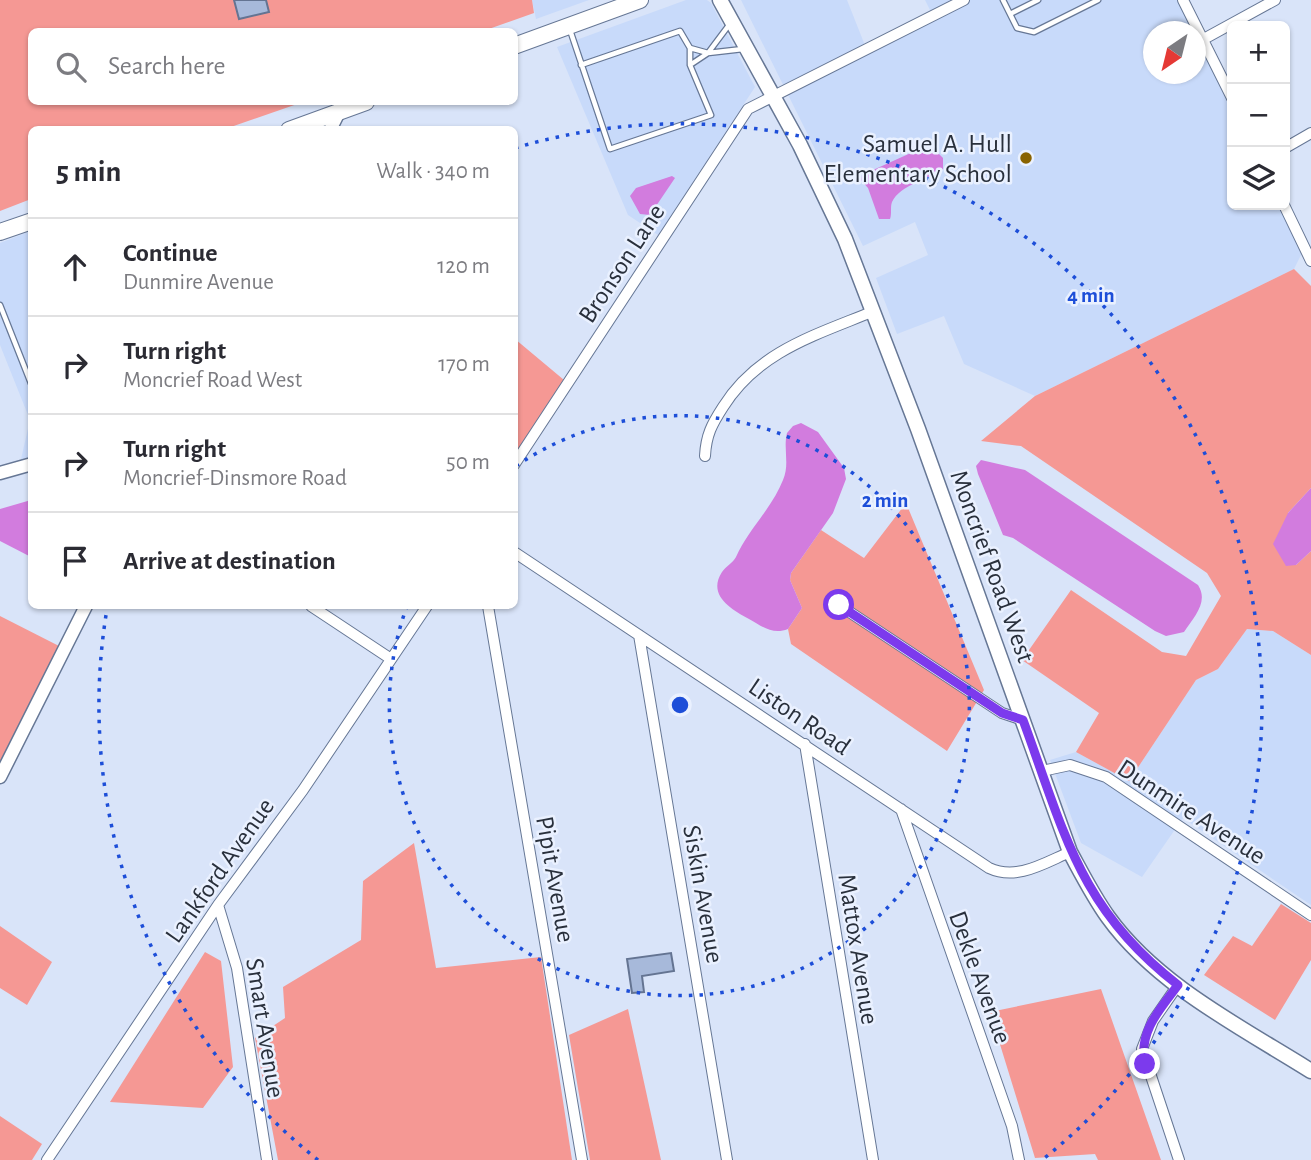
<!DOCTYPE html>
<html lang="en">
<head>
<meta charset="utf-8">
<style>
	:root { --surface:#fff; --page:#f2f2f3; --text:#2b2b33; --muted:#7c7c81; --line:#e1e1e2 }
	body { margin:0; font-family:"Alegreya Sans",sans-serif; background:var(--page); color:var(--text) }
	.controls { position:absolute; right:21px; top:21px; display:grid; overflow:hidden; border-radius:10px; box-shadow:0 2px 5px #0004 }
	.controls button { width:63px; height:63px; display:grid; place-items:center; padding:0; border:0; border-bottom:2px solid var(--line); background:var(--surface); color:var(--text); font:35px sans-serif }
	.compass { position:absolute; left:1143px; top:21px; width:63px; height:63px; border-radius:50%; background:var(--surface); box-shadow:0 2px 5px #0004; rotate:215deg }
	.stop { position:absolute; width:21px; height:21px; margin:-16px; border:5px solid #7c3aed; border-radius:50%; background:#fff }
	.stop.end { background:#7c3aed; border-color:#fff; box-shadow:0 2px 7px #0008 }
	.list { margin:0; padding:0; list-style:none }
	h2 { display:flex; justify-content:space-between; align-items:center; height:91px; margin:0; padding:0 28px; font-size:30px }
	h2 small { font-size:23px; font-weight:400; color:var(--muted) }
	.list li { display:grid; grid-template-columns:46px 1fr auto; gap:21px; align-items:center; box-sizing:border-box; height:98px; padding:0 28px; border-top:2px solid var(--line) }
	.list b { display:block; font-size:26px; white-space:nowrap }
	.list p { margin:0; font-size:23px; white-space:nowrap; color:var(--muted) }
	.list em { font-size:23px; font-style:normal; color:var(--muted) }
	.icon { flex:none; width:38px; height:38px; fill:none; stroke:currentColor; stroke-width:2; stroke-linecap:round; stroke-linejoin:round }
	.map { position:relative; flex:none; width:1311px; height:1160px; overflow:hidden }
	.search { position:absolute; background:var(--surface); box-shadow:0 2px 5px #0004; left:28px; top:28px; width:490px; height:77px; display:flex; align-items:center; gap:18px; box-sizing:border-box; padding:0 24px; border-radius:10px; color:var(--muted); font-size:26px }
	.panel { position:absolute; background:var(--surface); box-shadow:0 2px 5px #0004; left:28px; top:126px; width:490px; height:483px; border-radius:10px }
	.map>svg:first-child { display:block }
	.built { fill:#c8dafa }
	.green { fill:#f59894 }
	.water { fill:#d27cde }
	.building { fill:#a7b9da; stroke:#647492; stroke-width:2 }
	.lines { fill:none; stroke-linecap:round; stroke-linejoin:round }
	.service-casing { stroke:#667795; stroke-width:7 }
	.minor-casing { stroke:#667795; stroke-width:12 }
	.tertiary-casing { stroke:#667795; stroke-width:15 }
	.secondary-casing { stroke:#667795; stroke-width:17 }
	.primary-casing { stroke:#667795; stroke-width:18 }
	.service { stroke:#fff; stroke-width:4.5 }
	.minor { stroke:#fff; stroke-width:10 }
	.tertiary { stroke:#fff; stroke-width:12 }
	.secondary { stroke:#fff; stroke-width:14 }
	.primary { stroke:#fff; stroke-width:16 }
	.route { stroke:#7c3aed; stroke-width:9 }
	.ring { fill:none; stroke:#1d4ed8; stroke-width:3.5; stroke-dasharray:3.5 7 }
	.poi-dot { fill:#896300; stroke:#eaf1ff; stroke-width:2.5 }
	.labels { text-anchor:middle; stroke-width:5; stroke-linejoin:round; paint-order:stroke }
	.poi-label { font-size:26px; fill:#29303c; stroke:#eaf1ff; text-anchor:end }
	.street-label { font-size:26px; fill:#29303c; stroke:#eaf1ff }
	.centre { fill:#1d4ed8; stroke:#eaf1ff; stroke-width:3.5 }
	.ring-label { font-size:21px; text-anchor:middle; font-weight:bold; fill:#1d4ed8; stroke:#eaf1ff; stroke-width:5; stroke-linejoin:round; paint-order:stroke }
</style>
</head>
<body>
<div class="map">
<svg width="1311" height="1160" viewBox="0 0 1311 1160">
	<rect width="100%" height="100%" fill="#d9e4f9"/>
	<path class="built" d="M532,0H589L536,19Z
		M686,0H707L711,3L755,87L658,235L628,215L557,47Z
		M741,0H847L868,53L935,20L925,0H1177L1193,31L1154,32V74H1196V37L1232,112V205H1278L1302,253L1294,269L1035,396L964,364L944,316L897,334L876,278L928,255L915,222L863,246Z
		M31,231V457L21,459L30,420L0,345V243Z
		M1247,629L1273,631L1311,655V905L1183,818L1142,877L1081,843L1050,760L1076,752L1129,781L1196,680L1218,669Z"/>
	<path class="green" d="M0,0H532L534,13L483,31L32,32V102H303L225,129L32,130L31,199L0,211Z
		M1294,269L1311,286V488L1288,513L1296,565L1311,551V655L1273,631L1247,629L1218,669L1196,680L1129,781L1076,752L1099,713L1022,660L1071,590L1162,652L1186,656L1221,596L1207,573L1021,446L981,441L1035,396Z
		M515,339L564,380L515,455Z
		M906,503L984,690L947,751L791,644L788,629L802,608L790,580L791,573L821,530L864,558Z
		M0,616L59,646L0,764Z
		M414,843L436,968L541,957L572,1160H278L255,1038L285,1018L283,987L361,940L363,881Z
		M1281,904L1311,923V960L1275,1020L1204,975L1233,936L1252,946Z
		M0,926L52,962L27,1005L0,988Z
		M205,952L221,961L233,1067L203,1108L110,1102Z
		M1101,989L1161,1160H1098L1095,1154L1035,1158L990,1012Z
		M628,1009L661,1160H590L569,1035Z
		M0,1116L42,1144L32,1160H0Z"/>
	<path class="water" d="M935,150L943,158V169C929,179 900,185 892,202C890,207 892,213 890,219H879L868,188L861,180L862,175L913,152Z
		M672,176L675,178L650,215L640,214L630,196L636,188Z
		M801,423L818,432L844,468L846,479L833,513L791,573L790,580L802,608L788,629C773,635 763,627 749,619C731,609 707,595 722,572C726,566 733,563 736,557C748,530 772,508 783,480C790,464 783,449 787,433L793,426Z
		M981,460L1025,470L1198,585C1209,602 1194,617 1184,632L1166,636L1155,631L1013,538L1003,535L978,474L976,466Z
		M1311,488V551L1296,565L1286,566L1273,544L1288,513Z
		M31,500H32L31,557L0,541V509Z"/>
	<path class="building" d="M234,0H266L269,12L239,19Z
		M671,953L674,971L642,976L644,992L632,993L627,959Z"/>
	<g class="lines">
		<g class="service-casing">
			<path id="service" d="M1003,0L1017,28L1034,32L1098,0
				M1010,14L1038,0
				M570,30L610,149L711,115L690,65L708,53L729,25
				M690,48V64
				M581,65L680,31L690,48L708,53L743,49
				M0,305L32,386"/>
		</g>
		<g class="minor-casing">
			<path id="minor" d="M1183,0L1232,98
				M1202,40L1275,0
				M1285,148L1311,133
				M1284,205L1311,261
				M705,456C706,435 712,424 723,407C758,351 816,335 874,311
				M514,465L748,109L964,0
				M514,552L989,868C1017,881 1044,863 1070,852
				M839,605L1002,713L1023,720
				M311,606L391,659
				M488,606L582,1160
				M639,635L727,1160
				M805,744L873,1160
				M1042,771L1070,765L1106,777L1311,915
				M901,809L1012,1126L1019,1160
				M218,905L237,968L267,1160
				M1178,985L1153,1021L1142,1049L1179,1160
				M47,1160L218,905L303,790L427,606"/>
		</g>
		<g class="tertiary-casing">
			<path id="tertiary" d="M330,130L339,112
				M0,473L32,464
				M0,777L86,606"/>
		</g>
		<g class="secondary-casing">
			<path id="secondary" d="M720,0L800,145L845,239L918,429L1070,852C1082,874 1093,896 1108,917C1157,985 1241,1027 1311,1071"/>
		</g>
		<g class="primary-casing">
			<path id="primary" d="M514,46L640,0
				M289,130L366,102
				M0,232L32,221"/>
		</g>
		<use href="#service" class="service"/>
		<use href="#minor" class="minor"/>
		<use href="#tertiary" class="tertiary"/>
		<use href="#secondary" class="secondary"/>
		<use href="#primary" class="primary"/>
	</g>
	<g class="lines">
		<path class="route" d="M839,605L1002,713L1023,720C1064,831 1079,909 1178,985C1160,1009 1138,1032 1145,1064"/>
	</g>
	<g class="ring">
		<path d="M516 466A290 290 0 1 1 407 606"/>
		<path d="M318 1160A581 581 0 0 1 107 609M515 148A581 581 0 0 1 1042 1160"/>
	</g>
	<circle class="poi-dot" cx="1026" cy="158" r="7"/>
	<g class="labels">
		<g class="poi-label">
			<text x="1012" y="152">Samuel A. Hull<tspan x="1012" dy="30">Elementary School</tspan></text>
		</g>
		<g class="street-label">
			<text transform="translate(621 263) rotate(-57)" y="9">Bronson Lane</text>
			<text transform="translate(993 566) rotate(70)" y="9">Moncrief Road West</text>
			<text transform="translate(800 716) rotate(34)" y="9">Liston Road</text>
			<text transform="translate(1192 811) rotate(33)" y="9">Dunmire Avenue</text>
			<text transform="translate(219 870) rotate(-55)" y="9">Lankford Avenue</text>
			<text transform="translate(556 879) rotate(80)" y="9">Pipit Avenue</text>
			<text transform="translate(704 894) rotate(80)" y="9">Siskin Avenue</text>
			<text transform="translate(859 949) rotate(81)" y="9">Mattox Avenue</text>
			<text transform="translate(981 977) rotate(70)" y="9">Dekle Avenue</text>
			<text transform="translate(266 1028) rotate(81)" y="9">Smart Avenue</text>
		</g>
	</g>
	<circle cx="680" cy="705" r="10" class="centre"/>
	<g class="ring-label">
		<text x="1091" y="302">4 min</text>
		<text x="885" y="507">2 min</text>
	</g>
</svg>
<div class="controls">
<button>+</button>
<button>−</button>
<button><svg class="icon" aria-label="layers" viewBox="0 0 24 24"><path d="M12 4l9 5-9 5-9-5zM3 14l9 5 9-5"/></svg></button>
</div>
<svg class="compass" viewBox="-18 -18 36 36"><path d="M0-13l5 13h-10z" fill="#e53935"/><path d="M0 13l5-13h-10z" fill="#7c7c81"/></svg>
<div class="stop" style="left:839px;top:605px"></div>
<div class="stop end" style="left:1145px;top:1064px"></div>
<div class="search"><svg class="icon" aria-label="search" viewBox="0 0 24 24"><circle cx="10" cy="10" r="6"/><path d="M15 15l6 6"/></svg>Search here</div>
<section class="panel">
<h2>5 min<small>Walk · 340 m</small></h2>
<ul class="list">
<li><svg class="icon" aria-label="ahead" viewBox="0 0 24 24"><path d="M12 20V5M6 11l6-6 6 6"/></svg><div><b>Continue</b><p>Dunmire Avenue</p></div><em>120 m</em></li>
<li><svg class="icon" aria-label="right" viewBox="0 0 24 24"><path d="M7 20v-9h11M14 6l5 5-5 5"/></svg><div><b>Turn right</b><p>Moncrief Road West</p></div><em>170 m</em></li>
<li><svg class="icon" aria-label="right" viewBox="0 0 24 24"><path d="M7 20v-9h11M14 6l5 5-5 5"/></svg><div><b>Turn right</b><p>Moncrief-Dinsmore Road</p></div><em>50 m</em></li>
<li><svg class="icon" aria-label="arrive" viewBox="0 0 24 24"><path d="M6 21V4h12l-3 4 3 4H6"/></svg><div><b>Arrive at destination</b></div></li>
</ul>
</section>
</div>
</body>
</html>
